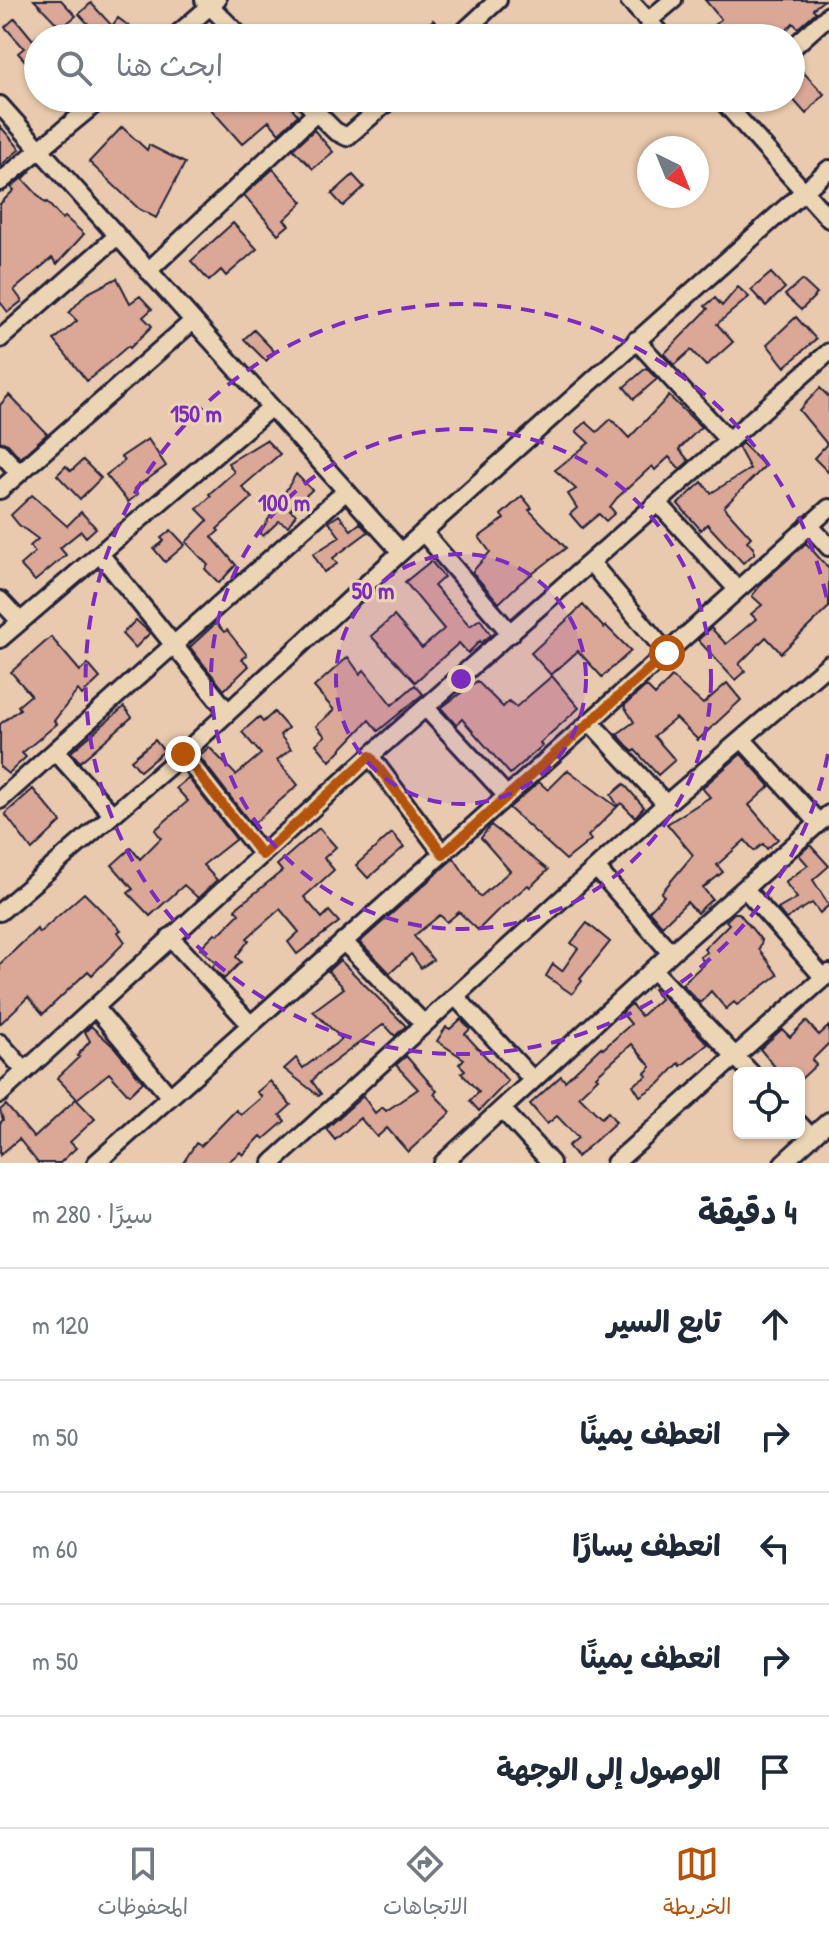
<!DOCTYPE html>
<html lang="ar">
<head>
<meta charset="utf-8">
<style>
	:root { --surface:#fff; --page:#f2f2f3; --text:#1f2937; --muted:#747a83; --line:#e0e1e3; --accent:#b45309 }
	body { margin:0; font-family:"Patrick Hand","Playpen Sans Arabic",sans-serif; background:var(--page); color:var(--text); direction:rtl }
	.controls { position:absolute; right:24px; bottom:24px; display:grid; overflow:hidden; border-radius:12px; box-shadow:0 2px 6px #0004 }
	.controls button { width:72px; height:72px; display:grid; place-items:center; padding:0; border:0; border-bottom:2px solid var(--line); background:var(--surface); color:var(--text); font:40px sans-serif }
	.compass { position:absolute; left:637px; top:136px; width:72px; height:72px; border-radius:50%; background:var(--surface); box-shadow:0 2px 6px #0004; rotate:137deg }
	.stop { position:absolute; width:24px; height:24px; margin:-18px; border:6px solid #b45309; border-radius:50%; background:#fff }
	.stop.end { background:#b45309; border-color:#fff; box-shadow:0 2px 8px #0008 }
	.list { margin:0; padding:0; list-style:none }
	h2 { display:flex; justify-content:space-between; align-items:center; height:104px; margin:0; padding:0 32px; font-size:34px }
	h2 small { font-size:26px; font-weight:400; color:var(--muted) }
	.list li { display:grid; grid-template-columns:52px 1fr auto; gap:24px; align-items:center; box-sizing:border-box; height:112px; padding:0 32px; border-top:2px solid var(--line) }
	.list b { display:block; font-size:30px; white-space:nowrap }
	.list em { font-size:26px; font-style:normal; color:var(--muted) }
	.icon { flex:none; width:44px; height:44px; fill:none; stroke:currentColor; stroke-width:2; stroke-linecap:round; stroke-linejoin:round }
	.map { position:relative; flex:none; width:829px; height:1163px; overflow:hidden; direction:ltr }
	.search { position:absolute; background:var(--surface); box-shadow:0 2px 6px #0004; left:24px; right:24px; top:24px; height:88px; display:flex; align-items:center; gap:20px; box-sizing:border-box; padding:0 28px; border-radius:44px; color:var(--muted); font-size:30px }
	.sheet { height:664px; background:var(--surface) }
	nav { display:flex; justify-content:space-around; align-items:center; box-sizing:border-box; height:112px; border-top:2px solid var(--line); background:var(--surface); font-size:22px; color:var(--muted) }
	nav a { display:grid; justify-items:center; gap:4px }
	nav .on { color:var(--accent) }
	.map>svg:first-child { display:block }
	.building { fill:#dba797; stroke:#22223b; stroke-width:2 }
	.lines { fill:none; stroke-linecap:round; stroke-linejoin:round }
	.minor-casing { stroke:#22223b; stroke-width:22 }
	.minor { stroke:#ecd5b5; stroke-width:16 }
	.route { stroke:#b45309; stroke-width:10 }
	.ring { fill:none; stroke:#7b2cbf; stroke-width:4; stroke-dasharray:14 10 }
	.centre { fill:#7b2cbf; stroke:#ecd5b5; stroke-width:4 }
	.ring-label { font-size:24px; text-anchor:middle; font-weight:bold; fill:#7b2cbf; stroke:#ecd5b5; stroke-width:6; stroke-linejoin:round; paint-order:stroke }
</style>
</head>
<body>
<div class="map">
<svg width="829" height="1163" viewBox="0 0 829 1163">
	<rect width="100%" height="100%" fill="#eacaae"/>
	<filter id="ink" filterUnits="userSpaceOnUse"><feTurbulence type="fractalNoise" baseFrequency=".0125" numOctaves="2"/><feDisplacementMap in="SourceGraphic" scale="16" xChannelSelector="R" yChannelSelector="G"/><feConvolveMatrix kernelMatrix="1 2 1 2 8 2 1 2 1" color-interpolation-filters="sRGB"/></filter>
	<g filter="url(#ink)">
		<path class="building" d="M34,0H61L76,16L61,28Z
			M705,0H824L813,9L816,12L798,28L793,23L779,38H699L721,19Z
			M91,3L112,26L118,18L129,26L128,28L137,38H101L79,14Z
			M15,18L33,40L38,36V75L18,53L24,48L5,27Z
			M433,20L447,34L446,38H414Z
			M803,72L824,94L806,114L791,97V84Z
			M218,98H283L298,115L279,133L269,121L242,144L209,107Z
			M0,126L20,149L0,166Z
			M122,127L147,150L149,145L185,163L156,218L139,209L89,162Z
			M314,130L333,152L313,169L293,149Z
			M273,169L303,202L284,220L289,225L278,234L244,195Z
			M31,171L23,179L45,203L47,202L62,219L65,217L84,234L57,264L52,258L14,290L22,301L8,312L0,302V204L14,190L11,187Z
			M353,175L364,187L343,206L332,194Z
			M233,223L257,249L226,276L221,270L209,281L191,261Z
			M771,273L785,288L766,306L751,290Z
			M117,278L130,303L140,296L152,309L143,317L152,326L130,348L128,346L87,381L54,340L77,321L69,313L86,294Z
			M802,280L817,294L801,310L785,295Z
			M738,287L749,297L717,324L733,342L706,366L691,350L674,365L664,354L708,309L705,306L715,298L722,306Z
			M796,317L816,339L785,367L767,344Z
			M254,330L275,352L266,361L244,339Z
			M646,368L657,379L634,399L624,387Z
			M820,388L829,397V473L814,458L827,444L799,410Z
			M9,395L47,434L20,458L8,444L0,441V405Z
			M669,396L701,427L679,449L689,461L680,469L669,457L655,470L652,466L617,498L610,507L615,513L606,521L599,514L582,528L570,514L577,508L568,494L576,489L555,470L589,443L576,431L586,422L597,432L611,419L629,438Z
			M148,439L166,466L134,489L138,494L128,502L106,475L124,461L121,457Z
			M266,440L280,454L242,487L252,498L217,529L219,531L212,537L236,565L219,583L205,569L208,565L186,542L208,520L197,509L211,496L209,494L234,472L228,463Z
			M742,443L765,466L724,507L751,537L747,541L754,549V554L743,563L707,524L701,530L678,504L702,482L711,493L750,469L738,447Z
			M83,460L101,478L80,499L57,475L66,466L71,471Z
			M296,474L312,490L290,510L296,514L288,526L279,521L263,536L260,533Z
			M32,495L67,526L81,512L96,528L86,537L81,531L60,548L66,555L35,581L20,565L35,552L30,546L38,539L19,525L11,515Z
			M522,496L532,508L529,510L566,548L519,584L499,603L472,572L490,552L479,537L504,519L501,515Z
			M339,515L351,530L360,523L368,532L333,558L337,564L324,572L313,554L340,537L329,522Z
			M171,530L185,545L165,562L154,549L164,541L161,538Z
			M806,543L829,569V607L781,653L766,637L739,664L745,671L735,680L698,640L711,628L726,644L756,619L751,614L762,605L752,596L764,581Z
			M431,561L444,577L434,586L470,626L480,619L491,635L481,643L480,641L468,653L459,643L415,682L371,636L394,616L422,648L444,629L405,582Z
			M583,605L604,628L606,626L631,651L602,677L578,651L551,675L531,653Z
			M136,620L150,633L135,648L122,634Z
			M216,623L224,632L227,630L247,655L242,659L249,666L224,690L190,647Z
			M51,637L80,671L88,664L100,678L82,695L78,690L54,721L57,724L22,753L26,757L8,774L0,767V724L20,709L18,706L31,695L11,672Z
			M348,657L360,674L364,670L392,705L415,685L423,694L378,731L369,720L330,761L316,744L325,736L316,726L334,710L314,687Z
			M552,676L579,708L540,743L542,746L510,774L462,719L456,725L441,708L477,681L503,707L509,701L516,707Z
			M672,677L703,704L727,683L741,700L698,740L676,718L654,736L675,760L658,775L635,750L633,752L617,734L634,722L624,706L646,686L655,695Z
			M124,707L132,717L80,762L71,752Z
			M274,712L288,728L280,735L291,749L277,760L298,785L252,825L199,756L209,747L236,775L261,754L242,732L259,717L263,722Z
			M155,740L164,751L140,771L131,760Z
			M741,754L770,786L749,805L778,839L767,849L763,844L754,851L745,840L717,865L723,872L703,888L712,899L697,913L687,902L662,926L649,911L664,896L661,893L693,855L667,824L710,797L702,788Z
			M568,770L617,807L588,836L591,840L566,860L509,808L539,782L548,790Z
			M188,778L236,839L203,865L217,880L198,898L184,885L150,916L128,893L133,889L112,865L131,848L140,859L161,838L155,830L188,801L176,788Z
			M624,784L644,807L635,817L621,803L618,806L611,795Z
			M33,789L61,822L32,850L5,814Z
			M491,825L548,870L530,887L528,885L496,912L478,930L459,912L447,922L440,915L414,936L433,960L421,968L411,954L390,973L360,942L454,858L480,897L510,871L481,838Z
			M319,828L336,847L324,858L334,870L304,897L322,918L329,911L339,922L297,954L288,942L299,932L280,909L247,938L249,940L236,957L241,962L224,979L212,967L216,963L200,948L215,933L218,935L239,914L235,909L282,871L277,865Z
			M392,833L404,847L368,878L356,865Z
			M810,845L829,866L813,880L829,905L820,913L812,903L786,919L778,909L797,898L785,882L808,865L799,855Z
			M84,893L121,930L118,932L125,942L92,975L88,971L43,1014L28,997L0,1024V964L37,929L39,933Z
			M734,913H739L762,941L759,949L778,975L737,1005L734,1002L726,1009L711,991L700,1003L682,984L705,963L700,957L707,952L704,949L729,924L726,921Z
			M587,923L610,942L580,979L582,981L572,994L546,976L553,964L562,971L578,948L571,943Z
			M340,960L406,1026L395,1036L384,1024L318,1074L312,1081L321,1094L319,1096L284,1069L296,1058L303,1068L342,1039L313,1011L344,988L328,971Z
			M655,988L708,1044L681,1066L679,1063L659,1084L640,1096L633,1085L647,1076L645,1073L651,1067L632,1044L596,1076L598,1078L579,1096L601,1118L608,1112L616,1122L577,1157L568,1146L578,1138L557,1116L547,1124L530,1104L561,1076L565,1081L601,1047L603,1049L631,1024L622,1013L631,1004L641,1016L660,999L653,989Z
			M461,1019L470,1029L465,1034L508,1081L479,1111L470,1101L479,1092L461,1073L465,1070L459,1064L464,1059L437,1041L446,1027L450,1029Z
			M806,1021L819,1035L829,1026V1043L812,1060L816,1065L801,1079L799,1073H780L760,1049L782,1029L790,1037Z
			M91,1026L115,1048L143,1082L129,1095L109,1073L77,1099L57,1078L79,1057L77,1056L90,1041L85,1032Z
			M406,1056L437,1091L434,1094L451,1112L408,1152L387,1128L377,1137L360,1118L335,1140L326,1129L363,1096L375,1113L382,1107L386,1111L418,1089L396,1065Z
			M270,1081L291,1105L280,1115L285,1121L264,1139L261,1136L243,1155L240,1152L227,1163H183L196,1143L201,1146L236,1110L241,1115L262,1097L257,1092Z
			M76,1099L95,1119L70,1142L76,1148L60,1163H38L19,1139L0,1155V1123L3,1120L0,1110L6,1105L34,1138Z"/>
		<g class="lines">
			<g class="minor-casing">
				<path id="minor" d="M204,0L242,38
					M629,0L664,38
					M648,21L673,0
					M173,38L217,0
					M457,38L498,0
					M791,49L829,15
					M302,98L335,131L347,137L392,98
					M720,98L829,219
					M0,105L401,552
					M0,182L102,98
					M148,271L316,113
					M0,339L116,237
					M636,340L729,441
					M0,452L19,473
					M0,490L193,321
					M659,504L737,589
					M809,525L829,547
					M423,532L511,634
					M100,554L228,712
					M592,564L667,653
					M0,600L20,621
					M0,639L270,408
					M426,708L507,796
					M591,723L666,804
					M743,740L819,823
					M55,751L112,814
					M183,754L262,855
					M370,756L443,854
					M0,800L346,491
					M596,868L671,953
					M745,889L824,978
					M0,912L183,754L401,552L829,169
					M170,937L250,1024
					M343,941L424,1024
					M653,970L751,1073
					M455,996L533,1080
					M95,1007L170,1097
					M0,1043L25,1071
					M0,1094L370,756L829,352
					M502,1109L551,1163
					M799,1124L811,1137
					M96,1163L829,508
					M272,1163L666,804L829,664
					M443,1163L671,953L829,814
					M615,1163L829,973
					M783,1163L829,1121"/>
			</g>
			<use href="#minor" class="minor"/>
		</g>
	</g>
	<g class="lines" filter="url(#ink)">
		<path class="route" d="M183,754L262,855L370,756L443,854L667,653"/>
	</g>
	<circle cx="461" cy="679" r="125" fill="#7b2cbf" fill-opacity=".12"/>
	<g class="ring">
		<circle cx="461" cy="679" r="125"/>
		<circle cx="461" cy="679" r="250"/>
		<path d="M828 754A375 375 0 1 1 828 604"/>
	</g>
	<circle cx="461" cy="679" r="12" class="centre"/>
	<g class="ring-label">
		<text x="196" y="422">150 m</text>
		<text x="284" y="511">100 m</text>
		<text x="373" y="599">50 m</text>
	</g>
</svg>
<div class="controls">
<button><svg class="icon" aria-label="locate" viewBox="0 0 24 24"><circle cx="12" cy="12" r="6"/><path d="M12 2v4M12 18v4M2 12h4M18 12h4"/></svg></button>
</div>
<svg class="compass" viewBox="-18 -18 36 36"><path d="M0-13l5 13h-10z" fill="#e53935"/><path d="M0 13l5-13h-10z" fill="#747a83"/></svg>
<div class="stop" style="left:667px;top:653px"></div>
<div class="stop end" style="left:183px;top:754px"></div>
<div class="search"><svg class="icon" aria-label="search" viewBox="0 0 24 24"><circle cx="10" cy="10" r="6"/><path d="M15 15l6 6"/></svg>ابحث هنا</div>
</div>
<section class="sheet">
<h2>4 دقيقة<small>سيرًا · 280 m</small></h2>
<ul class="list">
<li><svg class="icon" aria-label="ahead" viewBox="0 0 24 24"><path d="M12 20V5M6 11l6-6 6 6"/></svg><div><b>تابع السير</b></div><em>120 m</em></li>
<li><svg class="icon" aria-label="right" viewBox="0 0 24 24"><path d="M7 20v-9h11M14 6l5 5-5 5"/></svg><div><b>انعطف يمينًا</b></div><em>50 m</em></li>
<li><svg class="icon" aria-label="left" viewBox="0 0 24 24"><path d="M17 20v-9H6M10 6l-5 5 5 5"/></svg><div><b>انعطف يسارًا</b></div><em>60 m</em></li>
<li><svg class="icon" aria-label="right" viewBox="0 0 24 24"><path d="M7 20v-9h11M14 6l5 5-5 5"/></svg><div><b>انعطف يمينًا</b></div><em>50 m</em></li>
<li><svg class="icon" aria-label="arrive" viewBox="0 0 24 24"><path d="M6 21V4h12l-3 4 3 4H6"/></svg><div><b>الوصول إلى الوجهة</b></div></li>
</ul>
</section>
<nav>
<a class="on"><svg class="icon" aria-label="map" viewBox="0 0 24 24"><path d="M3 6l6-2 6 2 6-2v14l-6 2-6-2-6 2zM9 4v14M15 6v14"/></svg>الخريطة</a>
<a><svg class="icon" aria-label="directions" viewBox="0 0 24 24"><path d="M12 3l9 9-9 9-9-9zM9 14v-3h6M13 9l2 2-2 2"/></svg>الاتجاهات</a>
<a><svg class="icon" aria-label="saved" viewBox="0 0 24 24"><path d="M7 4h10v16l-5-4-5 4z"/></svg>المحفوظات</a>
</nav>
</body>
</html>
